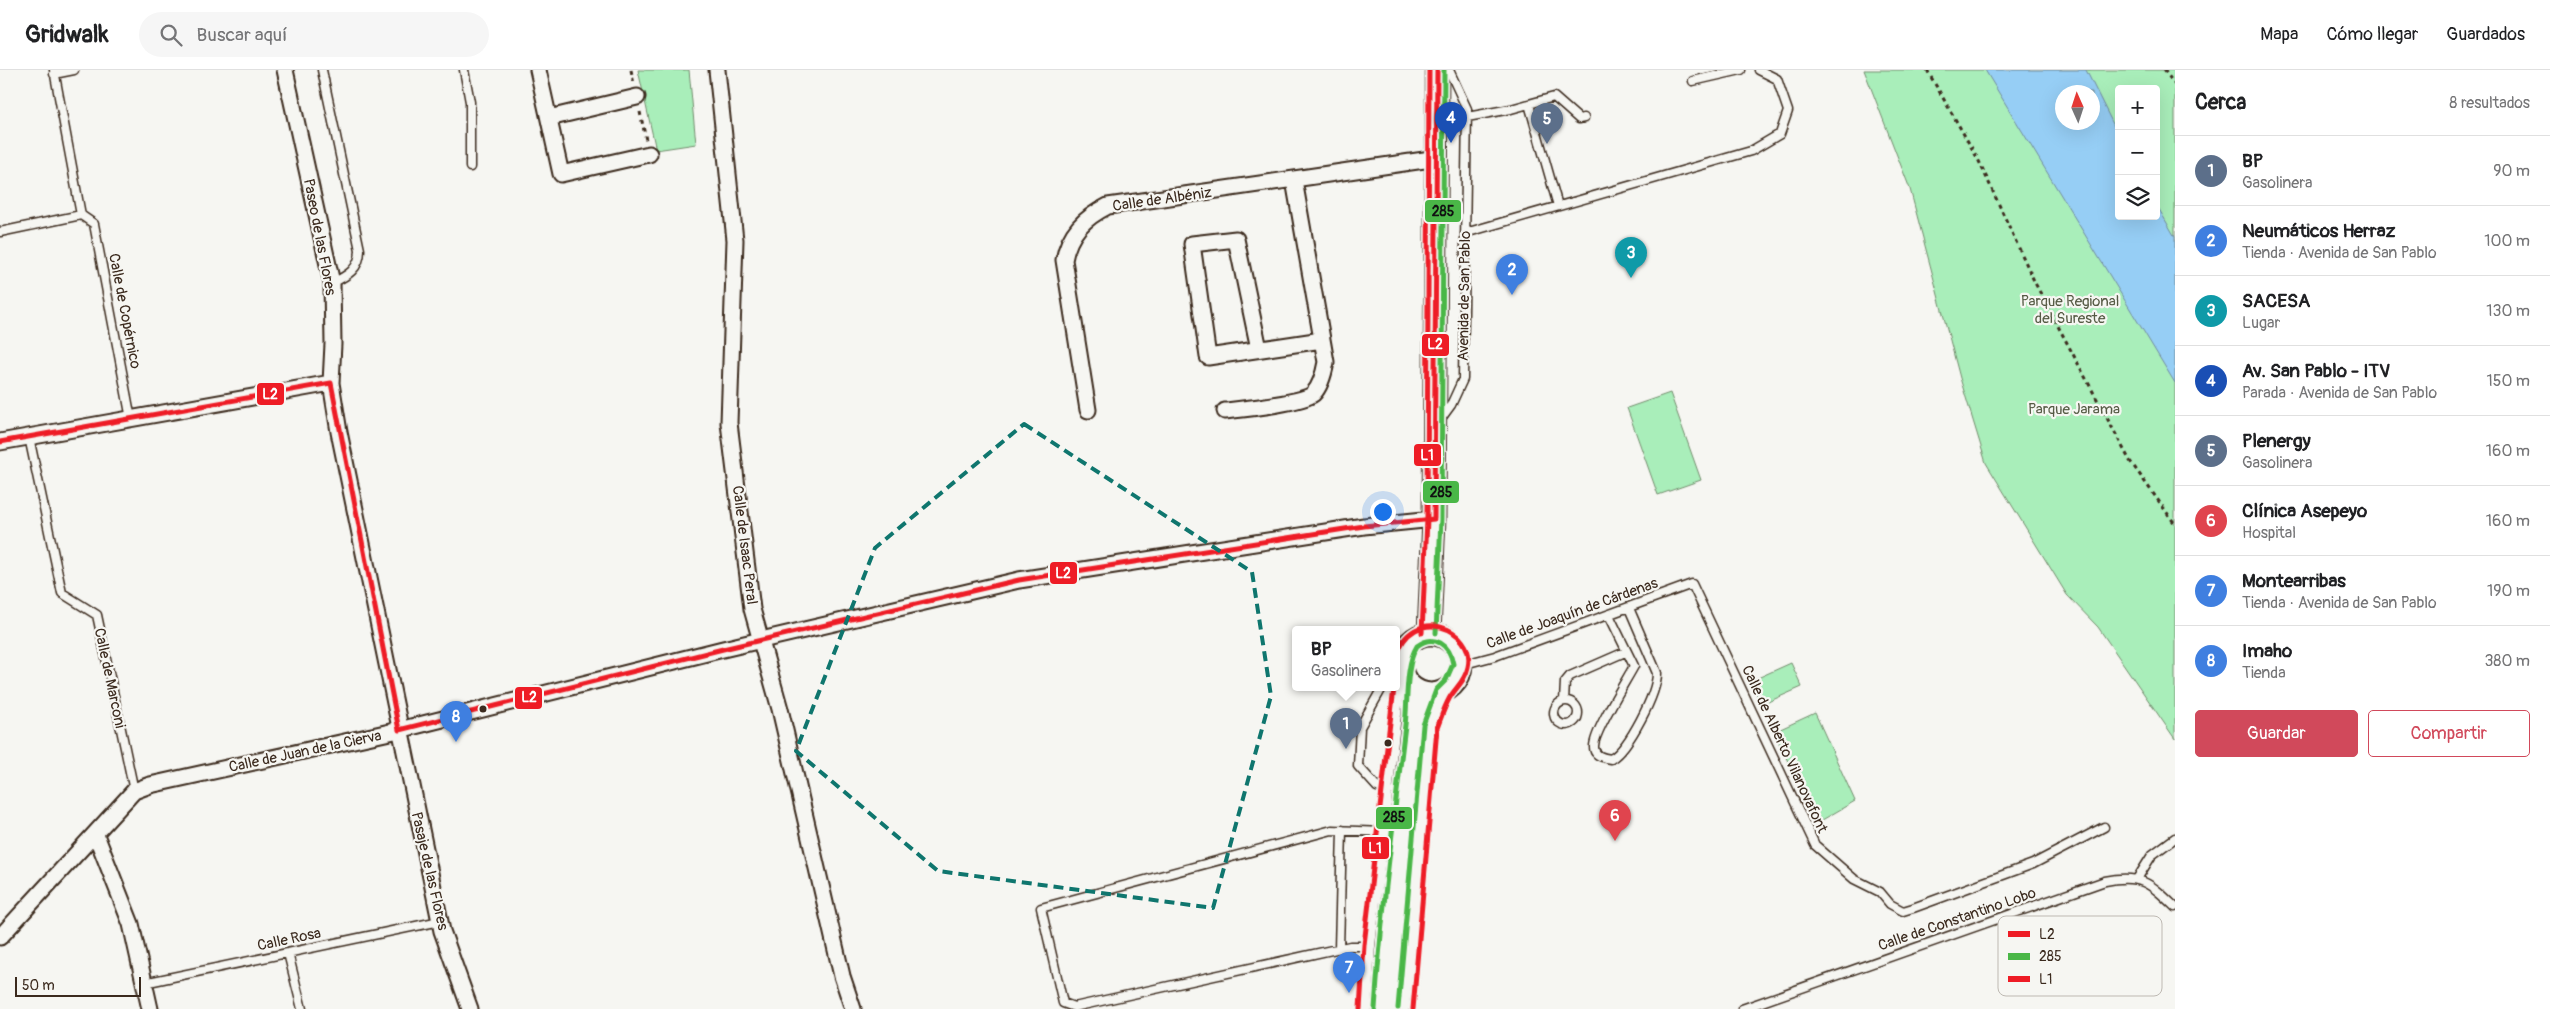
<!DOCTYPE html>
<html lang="es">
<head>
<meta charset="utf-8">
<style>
	:root { --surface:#fff; --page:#f6f6f6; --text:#202124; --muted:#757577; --line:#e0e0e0; --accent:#d1495b }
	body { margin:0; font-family:Pangolin,sans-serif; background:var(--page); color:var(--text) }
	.controls { position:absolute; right:15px; top:15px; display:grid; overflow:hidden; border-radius:5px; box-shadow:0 5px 20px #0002 }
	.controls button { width:45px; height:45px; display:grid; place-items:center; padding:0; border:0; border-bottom:1px solid var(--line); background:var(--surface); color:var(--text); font:25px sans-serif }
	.compass { position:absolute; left:2055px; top:15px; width:45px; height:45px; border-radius:50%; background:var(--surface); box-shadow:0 5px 20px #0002; rotate:357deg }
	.scale { position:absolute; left:15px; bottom:12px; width:126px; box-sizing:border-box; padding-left:5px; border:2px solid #3b2a1e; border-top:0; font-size:14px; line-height:18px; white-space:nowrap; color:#3b2a1e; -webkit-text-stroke:4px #f6f6f2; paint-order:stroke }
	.you { position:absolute; left:1382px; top:441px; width:18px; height:18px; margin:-12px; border:4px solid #fff; border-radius:50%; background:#1a73e8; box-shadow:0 0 0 8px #1a73e833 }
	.badge { display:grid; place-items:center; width:32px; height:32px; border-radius:50%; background:var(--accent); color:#fff; font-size:16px; font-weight:700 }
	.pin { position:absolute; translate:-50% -41px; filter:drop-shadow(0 1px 2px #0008) }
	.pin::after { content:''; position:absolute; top:26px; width:18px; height:15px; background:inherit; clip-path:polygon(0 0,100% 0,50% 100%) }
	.popup { position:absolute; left:1292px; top:556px; width:108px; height:65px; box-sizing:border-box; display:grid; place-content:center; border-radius:5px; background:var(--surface); filter:drop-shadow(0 1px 4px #0005); font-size:16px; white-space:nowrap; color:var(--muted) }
	.popup b { font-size:19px; color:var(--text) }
	.popup::after { content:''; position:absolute; left:50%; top:100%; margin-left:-10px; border:10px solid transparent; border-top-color:var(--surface) }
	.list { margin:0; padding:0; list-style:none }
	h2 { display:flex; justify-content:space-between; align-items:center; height:65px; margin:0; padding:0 20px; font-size:21px }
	h2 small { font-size:16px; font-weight:400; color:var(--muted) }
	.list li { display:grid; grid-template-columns:32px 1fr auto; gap:15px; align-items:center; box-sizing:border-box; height:70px; padding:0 20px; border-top:1px solid var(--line) }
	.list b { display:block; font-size:19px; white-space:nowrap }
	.list p { margin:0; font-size:16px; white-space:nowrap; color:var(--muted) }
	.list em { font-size:16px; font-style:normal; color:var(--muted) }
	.actions { display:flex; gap:10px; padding:15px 20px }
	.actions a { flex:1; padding:11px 0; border:1px solid var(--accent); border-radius:5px; text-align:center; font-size:18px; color:var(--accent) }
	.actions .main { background:var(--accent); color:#fff }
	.icon { flex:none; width:28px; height:28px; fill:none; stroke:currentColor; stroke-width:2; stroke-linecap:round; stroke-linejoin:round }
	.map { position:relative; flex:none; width:2175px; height:939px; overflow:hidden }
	header { display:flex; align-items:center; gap:30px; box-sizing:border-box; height:70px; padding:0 25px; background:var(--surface); border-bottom:1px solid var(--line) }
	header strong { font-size:24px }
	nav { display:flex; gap:28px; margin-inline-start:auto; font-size:18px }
	.search { width:350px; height:45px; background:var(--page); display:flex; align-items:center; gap:12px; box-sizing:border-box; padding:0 18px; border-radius:28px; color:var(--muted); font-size:19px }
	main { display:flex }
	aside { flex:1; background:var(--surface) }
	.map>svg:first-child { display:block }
	.green { fill:#a9eeba; stroke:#728c6c; fill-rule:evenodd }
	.water { fill:#96cef5; stroke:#728c9f; fill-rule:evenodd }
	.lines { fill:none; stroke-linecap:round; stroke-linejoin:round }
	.lane-casing { stroke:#3b2a1e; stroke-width:11 }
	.street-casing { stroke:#3b2a1e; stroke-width:19 }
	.secondary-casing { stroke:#3b2a1e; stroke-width:25 }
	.path { stroke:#3b2a1e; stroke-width:3; stroke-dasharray:4 4; stroke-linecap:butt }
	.lane { stroke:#f6f6f2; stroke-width:8 }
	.street { stroke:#f6f6f2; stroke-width:15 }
	.secondary { stroke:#f6f6f2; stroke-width:21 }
	.bus-1-casing { stroke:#f6f6f2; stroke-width:9 }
	.bus-2-casing { stroke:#f6f6f2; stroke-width:9 }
	.bus-3-casing { stroke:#f6f6f2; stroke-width:9 }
	.bus-1 { stroke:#ee1c25; stroke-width:5 }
	.bus-2 { stroke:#4ab747; stroke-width:5 }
	.bus-3 { stroke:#ee1c25; stroke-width:5 }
	.marked { fill:none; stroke:#0f766e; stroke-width:4; stroke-dasharray:10 6; stroke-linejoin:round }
	.bus-dot { fill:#3b2a1e; stroke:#f6f6f2; stroke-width:2 }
	.labels { text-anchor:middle; stroke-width:4.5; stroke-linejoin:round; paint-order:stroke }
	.street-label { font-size:15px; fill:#3b2a1e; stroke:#f6f6f2 }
	.park-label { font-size:15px; fill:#565b45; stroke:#f6f6f2 }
	.key { fill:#f6f6f2; stroke:#beb9b2; stroke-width:1 }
	.key-label { font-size:14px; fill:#3b2a1e }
	.line-badge { stroke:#f6f6f2; stroke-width:2 }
	.badge-label { font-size:14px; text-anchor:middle; font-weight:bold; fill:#fff }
	.pale-badge-label { font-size:14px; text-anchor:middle; font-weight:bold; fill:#111 }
</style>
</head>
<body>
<header>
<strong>Gridwalk</strong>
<div class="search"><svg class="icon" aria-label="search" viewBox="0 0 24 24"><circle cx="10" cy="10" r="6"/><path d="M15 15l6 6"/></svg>Buscar aquí</div>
<nav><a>Mapa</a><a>Cómo llegar</a><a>Guardados</a></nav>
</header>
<main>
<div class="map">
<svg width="2175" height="939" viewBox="0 0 2175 939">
	<rect width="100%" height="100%" fill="#f6f6f2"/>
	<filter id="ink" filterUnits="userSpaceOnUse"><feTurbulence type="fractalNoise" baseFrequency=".02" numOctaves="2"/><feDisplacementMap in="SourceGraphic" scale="10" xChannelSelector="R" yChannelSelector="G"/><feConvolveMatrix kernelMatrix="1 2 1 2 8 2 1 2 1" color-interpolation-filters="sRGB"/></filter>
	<g filter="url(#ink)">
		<path class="green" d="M638,0H689L696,74L656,80Z
			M1864,0H2175V669L2098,557L2067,525L1986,393L1960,308L1910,119ZM2119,19H2156V146H2119ZM2062,22H2092V52H2062Z
			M1670,323L1701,410L1658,425L1627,338Z
			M1791,593L1802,617L1761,635L1751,611Z
			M1815,643L1855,731L1817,753L1774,662Z"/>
		<path class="water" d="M1985,0H2086L2119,66V146H2156V134L2175,167V313ZM2062,22H2092V52H2062Z"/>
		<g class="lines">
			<g class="lane-casing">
				<path id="lane" d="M322,0L360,180C360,199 347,206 332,213
					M464,0L470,32V97
					M54,4L74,0
					M1693,11L1741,0
					M1529,34L1558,136
					M1467,47L1511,39L1554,27L1579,49L1584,48
					M81,145L94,154L131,349
					M0,162L81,145L54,0
					M1465,163L1751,81L1780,64L1788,41L1777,9L1759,0
					M1440,350L1451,335L1463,309L1467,39L1449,0
					M29,367L62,523L97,545L134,721
					M1609,545L1634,596C1626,611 1593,663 1594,677C1594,686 1603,688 1611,689C1629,678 1657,624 1657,603L1629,538
					M1396,595L1406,579
					M1461,595L1495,586L1692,514L1815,775L1854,809L1880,822L1890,834L1903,841L1913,838L2033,794L2104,757
					M1382,618L1360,657L1358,696L1377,717L1390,721
					M1554 643a12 12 0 1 1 24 0a12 12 0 1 1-24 0Z
					M1564,631L1565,612L1570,606L1625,582
					M2137,809L2152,785L2175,768
					M1371,876H1350L1074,937L1063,933L1041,838L1332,760L1385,762
					M1339,879L1342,760
					M288,883L302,939
					M144,913L440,851
					M1367,939L1371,876L1402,600
					M1405,939L1430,656L1443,623
					M1742,939L2105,811C2141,804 2150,813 2175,837"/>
			</g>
			<g class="street-casing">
				<path id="street" d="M285,0L332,213L333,274L331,313L339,362L442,861L470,939
					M538,0L561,104L649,84
					M717,0L735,170L729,353L752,539L780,639L842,906L853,939
					M549,48L637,27
					M1259,279L1236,169L1192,174L1208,287L1322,270
					M1088,340L1064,190C1069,163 1084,148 1108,136L1438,88
					M1225,341C1242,339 1302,333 1313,324C1321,316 1324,303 1326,292L1294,110
					M0,372L331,313
					M96,765L131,854L150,939
					M0,867L134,721L150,715L399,660L723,579L1019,510L1364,456L1434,449"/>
			</g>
			<g class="secondary-casing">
				<path id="secondary" d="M1429,563L1434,449L1437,0
					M1401 594a30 30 0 1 1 60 0a30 30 0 1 1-60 0Z
					M1387,939L1416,641L1421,623"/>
			</g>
			<path class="path" d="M631,0L634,14
				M1927,0L1978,89L2035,213L2130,391L2175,454
				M2164,0L2175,15
				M640,42L646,70"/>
			<use href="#lane" class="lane"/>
			<use href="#street" class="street"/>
			<use href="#secondary" class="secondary"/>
			<g class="bus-1-casing">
				<path id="bus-1" d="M0,372L331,313L399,660L723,579L1019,510L1364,456L1434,449L1437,0"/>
			</g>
			<g class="bus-2-casing">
				<path id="bus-2" d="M1436,563L1441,449L1444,0
					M1375,939C1381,844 1394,749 1405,655C1408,632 1405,595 1417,576C1434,563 1450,575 1453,594L1446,610L1436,620L1423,655L1398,938"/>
			</g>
			<g class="bus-3-casing">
				<path id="bus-3" d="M1422,563L1427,449L1429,0
					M1396,587C1411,533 1477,558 1468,597C1465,612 1454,619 1449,629C1444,638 1441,648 1437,658L1413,939
					M1360,939L1364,875L1394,618"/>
			</g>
			<use href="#bus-1" class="bus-1"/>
			<use href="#bus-2" class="bus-2"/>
			<use href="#bus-3" class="bus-3"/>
		</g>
	</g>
	<path class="marked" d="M1024,354L1252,502L1271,626L1213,838L938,801L796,681L875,478Z"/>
	<g class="bus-dot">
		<circle cx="483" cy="639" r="4.5"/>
		<circle cx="1388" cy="673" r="4.5"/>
	</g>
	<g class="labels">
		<g class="street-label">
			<text transform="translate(1162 129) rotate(-8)" y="5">Calle de Albéniz</text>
			<text transform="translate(320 167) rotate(79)" y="5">Paseo de las Flores</text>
			<text transform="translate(1464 226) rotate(-89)" y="5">Avenida de San Pablo</text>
			<text transform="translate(125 241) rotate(79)" y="5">Calle de Copérnico</text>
			<text transform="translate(745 475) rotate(83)" y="5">Calle de Isaac Peral</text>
			<text transform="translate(1572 543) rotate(-20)" y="5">Calle de Joaquín de Cárdenas</text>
			<text transform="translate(110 608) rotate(78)" y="5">Calle de Marconi</text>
			<text transform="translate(1785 679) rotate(65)" y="5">Calle de Alberto Vilanovafont</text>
			<text transform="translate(305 681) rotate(-12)" y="5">Calle de Juan de la Cierva</text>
			<text transform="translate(430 801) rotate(77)" y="5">Pasaje de las Flores</text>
			<text transform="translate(1957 849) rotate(-19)" y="5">Calle de Constantino Lobo</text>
			<text transform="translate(289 869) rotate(-12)" y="5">Calle Rosa</text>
		</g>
		<g class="park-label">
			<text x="2070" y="236">Parque Regional<tspan x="2070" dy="17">del Sureste</tspan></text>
			<text x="2074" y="344">Parque Jarama</text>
		</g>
	</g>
	<rect x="1998" y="846" width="164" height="80" rx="8" class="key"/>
	<rect x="2008" y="861" width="22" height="6" fill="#ee1c25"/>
	<rect x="2008" y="883" width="22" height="7" fill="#4ab747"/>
	<rect x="2008" y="906" width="22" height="6" fill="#ee1c25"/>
	<g class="key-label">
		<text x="2039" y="869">L2</text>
		<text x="2039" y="891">285</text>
		<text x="2039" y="914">L1</text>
	</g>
	<g class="line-badge">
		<rect x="1424" y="129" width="38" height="24" rx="5" fill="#4ab747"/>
		<rect x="1421" y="263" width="29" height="24" rx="5" fill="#ee1c25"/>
		<rect x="256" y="312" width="29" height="24" rx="5" fill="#ee1c25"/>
		<rect x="1413" y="373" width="29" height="24" rx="5" fill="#ee1c25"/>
		<rect x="1422" y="410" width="38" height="24" rx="5" fill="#4ab747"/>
		<rect x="1049" y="491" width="29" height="24" rx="5" fill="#ee1c25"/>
		<rect x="514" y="616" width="29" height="24" rx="5" fill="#ee1c25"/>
		<rect x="1375" y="736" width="38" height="24" rx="5" fill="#4ab747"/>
		<rect x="1361" y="766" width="29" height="24" rx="5" fill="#ee1c25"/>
	</g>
	<g class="badge-label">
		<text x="1435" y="279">L2</text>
		<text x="270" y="329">L2</text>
		<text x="1427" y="390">L1</text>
		<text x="1063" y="508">L2</text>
		<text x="529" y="632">L2</text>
		<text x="1375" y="783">L1</text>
	</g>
	<g class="pale-badge-label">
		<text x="1443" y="146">285</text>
		<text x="1441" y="427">285</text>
		<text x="1394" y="752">285</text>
	</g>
</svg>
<div class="controls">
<button>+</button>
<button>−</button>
<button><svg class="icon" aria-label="layers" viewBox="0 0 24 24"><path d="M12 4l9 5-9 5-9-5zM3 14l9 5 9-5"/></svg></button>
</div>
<svg class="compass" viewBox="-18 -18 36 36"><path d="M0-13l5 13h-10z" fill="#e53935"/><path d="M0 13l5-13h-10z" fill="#757577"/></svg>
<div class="scale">50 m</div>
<div class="you"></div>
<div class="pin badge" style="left:1346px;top:679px;background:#5c6f8a">1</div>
<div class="popup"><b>BP</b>Gasolinera</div>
<div class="pin badge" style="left:1512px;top:225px;background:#3f7fe0">2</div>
<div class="pin badge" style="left:1631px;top:208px;background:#0f9aa8">3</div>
<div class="pin badge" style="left:1451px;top:73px;background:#1a4fb4">4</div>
<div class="pin badge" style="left:1547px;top:74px;background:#5c6f8a">5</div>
<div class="pin badge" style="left:1615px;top:771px;background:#e0444e">6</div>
<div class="pin badge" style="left:1349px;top:923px;background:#3f7fe0">7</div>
<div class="pin badge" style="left:456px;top:672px;background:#3f7fe0">8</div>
</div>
<aside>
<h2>Cerca<small>8 resultados</small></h2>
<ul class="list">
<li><span class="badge" style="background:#5c6f8a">1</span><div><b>BP</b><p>Gasolinera</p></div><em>90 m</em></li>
<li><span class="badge" style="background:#3f7fe0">2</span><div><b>Neumáticos Herraz</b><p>Tienda · Avenida de San Pablo</p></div><em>100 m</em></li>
<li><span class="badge" style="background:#0f9aa8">3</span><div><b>SACESA</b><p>Lugar</p></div><em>130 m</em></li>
<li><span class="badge" style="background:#1a4fb4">4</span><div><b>Av. San Pablo - ITV</b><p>Parada · Avenida de San Pablo</p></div><em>150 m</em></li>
<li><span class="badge" style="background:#5c6f8a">5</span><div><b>Plenergy</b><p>Gasolinera</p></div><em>160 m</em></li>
<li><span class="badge" style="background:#e0444e">6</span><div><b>Clínica Asepeyo</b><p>Hospital</p></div><em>160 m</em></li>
<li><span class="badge" style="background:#3f7fe0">7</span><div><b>Montearribas</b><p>Tienda · Avenida de San Pablo</p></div><em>190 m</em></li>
<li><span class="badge" style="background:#3f7fe0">8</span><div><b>Imaho</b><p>Tienda</p></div><em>380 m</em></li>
</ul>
<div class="actions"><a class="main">Guardar</a><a>Compartir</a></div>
</aside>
</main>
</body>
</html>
